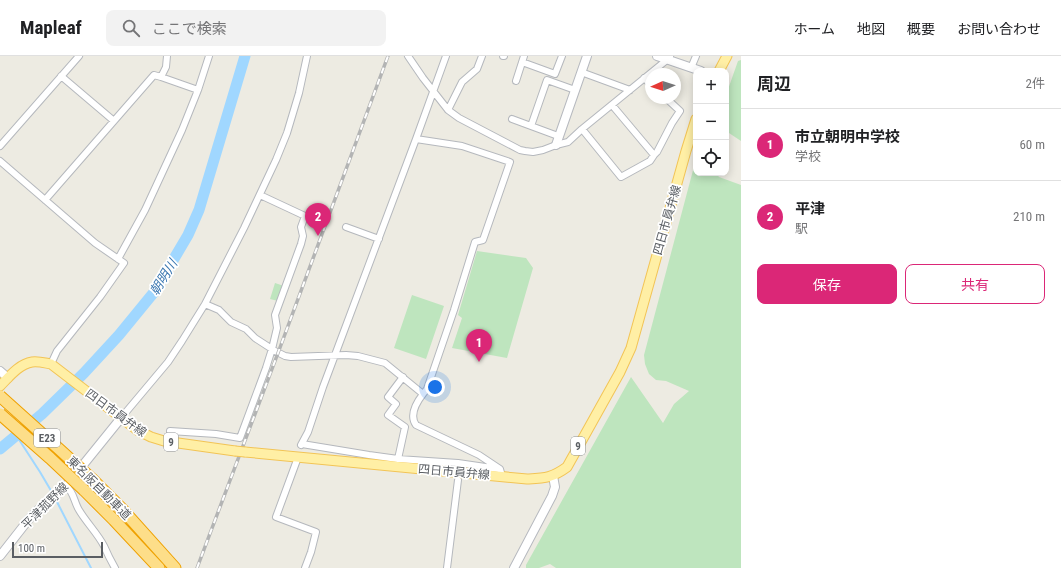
<!DOCTYPE html>
<html lang="ja">
<head>
<meta charset="utf-8">
<style>
	:root { --surface:#fff; --page:#f2f2f2; --text:#202124; --muted:#757577; --line:#e0e0e0; --accent:#db2777 }
	body { margin:0; font-family:"Roboto Condensed","Noto Sans JP",sans-serif; background:var(--page); color:var(--text) }
	.controls { position:absolute; right:12px; top:12px; display:grid; overflow:hidden; border-radius:8px; box-shadow:0 2px 10px #0003 }
	.controls button { width:36px; height:36px; display:grid; place-items:center; padding:0; border:0; border-bottom:1px solid var(--line); background:var(--surface); color:var(--text); font:20px sans-serif }
	.compass { position:absolute; left:645px; top:12px; width:36px; height:36px; border-radius:50%; background:var(--surface); box-shadow:0 2px 10px #0003; rotate:267deg }
	.scale { position:absolute; left:12px; bottom:10px; width:91px; box-sizing:border-box; padding-left:4px; border:2px solid #5a5e63; border-top:0; font-size:11px; line-height:14px; white-space:nowrap; color:#5a5e63; -webkit-text-stroke:3px #fff; paint-order:stroke }
	.you { position:absolute; left:435px; top:331px; width:14px; height:14px; margin:-10px; border:3px solid #fff; border-radius:50%; background:#1a73e8; box-shadow:0 0 0 6px #1a73e833 }
	.badge { display:grid; place-items:center; width:26px; height:26px; border-radius:50%; background:var(--accent); color:#fff; font-size:13px; font-weight:700 }
	.pin { position:absolute; translate:-50% -33px; filter:drop-shadow(0 1px 2px #0008) }
	.pin::after { content:''; position:absolute; top:21px; width:14px; height:12px; background:inherit; clip-path:polygon(0 0,100% 0,50% 100%) }
	.list { margin:0; padding:0; list-style:none }
	h2 { display:flex; justify-content:space-between; align-items:center; height:52px; margin:0; padding:0 16px; font-size:17px }
	h2 small { font-size:13px; font-weight:400; color:var(--muted) }
	.list li { display:grid; grid-template-columns:26px 1fr auto; gap:12px; align-items:center; box-sizing:border-box; height:72px; padding:0 16px; border-top:1px solid var(--line) }
	.list b { display:block; font-size:15px; white-space:nowrap }
	.list p { margin:0; font-size:13px; white-space:nowrap; color:var(--muted) }
	.list em { font-size:13px; font-style:normal; color:var(--muted) }
	.actions { display:flex; gap:8px; padding:12px 16px }
	.actions a { flex:1; padding:9px 0; border:1px solid var(--accent); border-radius:8px; text-align:center; font-size:14px; color:var(--accent) }
	.actions .main { background:var(--accent); color:#fff }
	.icon { flex:none; width:22px; height:22px; fill:none; stroke:currentColor; stroke-width:2; stroke-linecap:round; stroke-linejoin:round }
	.map { position:relative; flex:none; width:741px; height:512px; overflow:hidden }
	header { display:flex; align-items:center; gap:24px; box-sizing:border-box; height:56px; padding:0 20px; background:var(--surface); border-bottom:1px solid var(--line) }
	header strong { font-size:19px }
	nav { display:flex; gap:22px; margin-inline-start:auto; font-size:14px }
	.search { width:280px; height:36px; background:var(--page); display:flex; align-items:center; gap:10px; box-sizing:border-box; padding:0 14px; border-radius:8px; color:var(--muted); font-size:15px }
	main { display:flex }
	aside { flex:1; background:var(--surface) }
	.map>svg:first-child { display:block }
	.green { fill:#bee5be }
	.lines { fill:none; stroke-linecap:round; stroke-linejoin:round }
	.stream { stroke:#a0d7ff; stroke-width:2 }
	.river { stroke:#a0d7ff; stroke-width:11 }
	.street-casing { stroke:#b5b8bd; stroke-width:8 }
	.secondary-casing { stroke:#b6b9bf; stroke-width:10 }
	.primary-casing { stroke:#f2c456; stroke-width:11 }
	.highway-casing { stroke:#efa100; stroke-width:13 }
	.street { stroke:#fff; stroke-width:6 }
	.secondary { stroke:#fff; stroke-width:8 }
	.primary { stroke:#ffefa5; stroke-width:9 }
	.highway { stroke:#fdde89; stroke-width:11 }
	.rail-casing { stroke:#b3b4b4; stroke-width:3.5 }
	.rail { stroke:#fff; stroke-width:2; stroke-dasharray:6; stroke-linecap:butt }
	.primary-bridge-casing { stroke:#f2c456; stroke-width:11; stroke-linecap:butt }
	.highway-bridge-casing { stroke:#efa100; stroke-width:13; stroke-linecap:butt }
	.primary-bridge { stroke:#ffefa5; stroke-width:9 }
	.highway-bridge { stroke:#fdde89; stroke-width:11 }
	.labels { text-anchor:middle; stroke-width:3.5; stroke-linejoin:round; paint-order:stroke }
	.shield { fill:#fff; stroke:#8c8e92; stroke-width:1 }
	.shield-label { font-size:11px; font-weight:bold; fill:#5a5e63 }
	.street-label { font-size:12px; fill:#5a5e63; stroke:#fff }
	.water-label { font-size:13px; font-style:italic; fill:#3d78b1; stroke:#fff }
</style>
</head>
<body>
<header>
<strong>Mapleaf</strong>
<div class="search"><svg class="icon" aria-label="search" viewBox="0 0 24 24"><circle cx="10" cy="10" r="6"/><path d="M15 15l6 6"/></svg>ここで検索</div>
<nav><a>ホーム</a><a>地図</a><a>概要</a><a>お問い合わせ</a></nav>
</header>
<main>
<div class="map">
<svg width="741" height="512" viewBox="0 0 741 512">
	<rect width="100%" height="100%" fill="#edebe2"/>
	<path class="green" d="M741,4V85L726,75V39L738,5Z
		M696,103V117H716L719,121L741,129V512H556L550,508L539,512H526V509L631,321L663,367L674,348L689,335L666,325L656,324L649,318L645,308L644,299Z
		M477,195L526,202L533,212L507,302L452,292L462,262L458,259Z
		M275,227L284,230L278,245L270,243Z
		M412,239L444,250L426,303L394,292Z"/>
	<g class="lines">
		<path class="stream" d="M16,379L40,416L53,438
			M55,442L91,512"/>
		<path class="river" d="M0,393L42,358L84,317L119,279L155,235L188,179L199,154L245,0"/>
		<g class="street-casing">
			<path id="street" d="M408,0L423,22L448,54L459,62L520,94L525,95L533,96L543,94L556,89L568,86L582,73L668,3L670,0
				M503,0H504
				M522,6L555,18L562,0
				M691,12L696,0
				M581,16L630,34
				M61,20L114,65
				M644,22L651,29
				M516,25L524,0
				M198,34L209,0
				M612,49L654,99
				M448,54L462,26L477,13L482,0
				M512,63L558,80
				M531,70L547,24L575,34
				M582,73L621,121L650,105L654,99L657,96L672,67L680,55L666,42
				M416,83L462,90L510,106L483,184L475,186L454,254L427,333L423,338
				M0,90L79,0
				M0,105L95,187L124,207L100,241L57,295L51,308
				M45,144L154,19L161,21L166,11L167,0
				M346,171L379,183
				M118,203L145,154L182,74L198,34L161,21
				M205,248L219,254L231,266L246,273L255,282L275,295L285,300L291,301L346,299L358,300L385,307L423,338C416,347 409,359 416,369L479,399L500,413L502,420
				M121,362L168,306L182,285L205,248L244,172L276,104L287,77L299,37L307,0
				M170,375L216,378L240,382L266,312L272,293L277,272L275,259L301,188L303,180L301,171L305,160L260,139
				M302,388L369,399L398,403L458,407L499,413
				M301,389L308,376L323,331L416,83L446,0
				M398,403L405,371L388,359L396,348L388,341L403,321
				M297,404L276,461L316,476L311,496L305,512
				M66,430C74,436 74,446 79,454C86,466 98,478 104,490C107,497 111,505 115,512
				M447,512L458,424"/>
		</g>
		<g class="secondary-casing">
			<path id="secondary" d="M657,0L701,15
				M556,89L587,0
				M0,315L8,322
				M0,500L29,463L39,453L66,430L121,362
				M514,512L552,440L555,431L553,420"/>
		</g>
		<g class="primary-casing">
			<path id="primary" d="M719,15L727,0
				M0,330C9,321 19,308 32,306C38,305 45,307 51,308L137,374L151,381L164,385L235,395
				M245,396L527,423C545,422 552,422 567,411L620,316L631,292L686,95L696,63"/>
		</g>
		<g class="highway-casing">
			<path id="highway" d="M93,424L122,453L175,512
				M84,434L114,464L159,512"/>
		</g>
		<use href="#street" class="street"/>
		<use href="#secondary" class="secondary"/>
		<use href="#primary" class="primary"/>
		<use href="#highway" class="highway"/>
		<g class="rail-casing">
			<path id="rail" d="M197,512L278,297L388,0"/>
		</g>
		<use href="#rail" class="rail"/>
		<g class="primary-bridge-casing">
			<path id="primary-bridge" d="M235,395L245,396"/>
		</g>
		<g class="highway-bridge-casing">
			<path id="highway-bridge" d="M0,340L59,393L93,424
				M0,358L50,402L84,434"/>
		</g>
		<use href="#primary-bridge" class="primary-bridge"/>
		<use href="#highway-bridge" class="highway-bridge"/>
	</g>
	<g class="labels">
		<g class="shield">
			<rect x="34" y="373" width="26" height="18" rx="3"/>
			<rect x="164" y="377" width="14" height="18" rx="3"/>
			<rect x="571" y="381" width="14" height="18" rx="3"/>
		</g>
		<g class="shield-label">
			<text x="47" y="386">E23</text>
			<text x="171" y="390">9</text>
			<text x="578" y="394">9</text>
		</g>
		<g class="street-label">
			<text transform="translate(667 164) rotate(-74)" y="4">四日市員弁線</text>
			<text transform="translate(116 357) rotate(36)" y="4">四日市員弁線</text>
			<text transform="translate(454 416) rotate(5)" y="4">四日市員弁線</text>
			<text transform="translate(99 432) rotate(45)" y="4">東名阪自動車道</text>
			<text transform="translate(45 450) rotate(-45)" y="4">平津菰野線</text>
		</g>
		<g class="water-label">
			<text transform="translate(163 221) rotate(-58)" y="5">朝明川</text>
		</g>
	</g>
</svg>
<div class="controls">
<button>+</button>
<button>−</button>
<button><svg class="icon" aria-label="locate" viewBox="0 0 24 24"><circle cx="12" cy="12" r="6"/><path d="M12 2v4M12 18v4M2 12h4M18 12h4"/></svg></button>
</div>
<svg class="compass" viewBox="-18 -18 36 36"><path d="M0-13l5 13h-10z" fill="#e53935"/><path d="M0 13l5-13h-10z" fill="#757577"/></svg>
<div class="scale">100 m</div>
<div class="you"></div>
<div class="pin badge" style="left:479px;top:306px">1</div>
<div class="pin badge" style="left:318px;top:180px">2</div>
</div>
<aside>
<h2>周辺<small>2件</small></h2>
<ul class="list">
<li><span class="badge">1</span><div><b>市立朝明中学校</b><p>学校</p></div><em>60 m</em></li>
<li><span class="badge">2</span><div><b>平津</b><p>駅</p></div><em>210 m</em></li>
</ul>
<div class="actions"><a class="main">保存</a><a>共有</a></div>
</aside>
</main>
</body>
</html>
